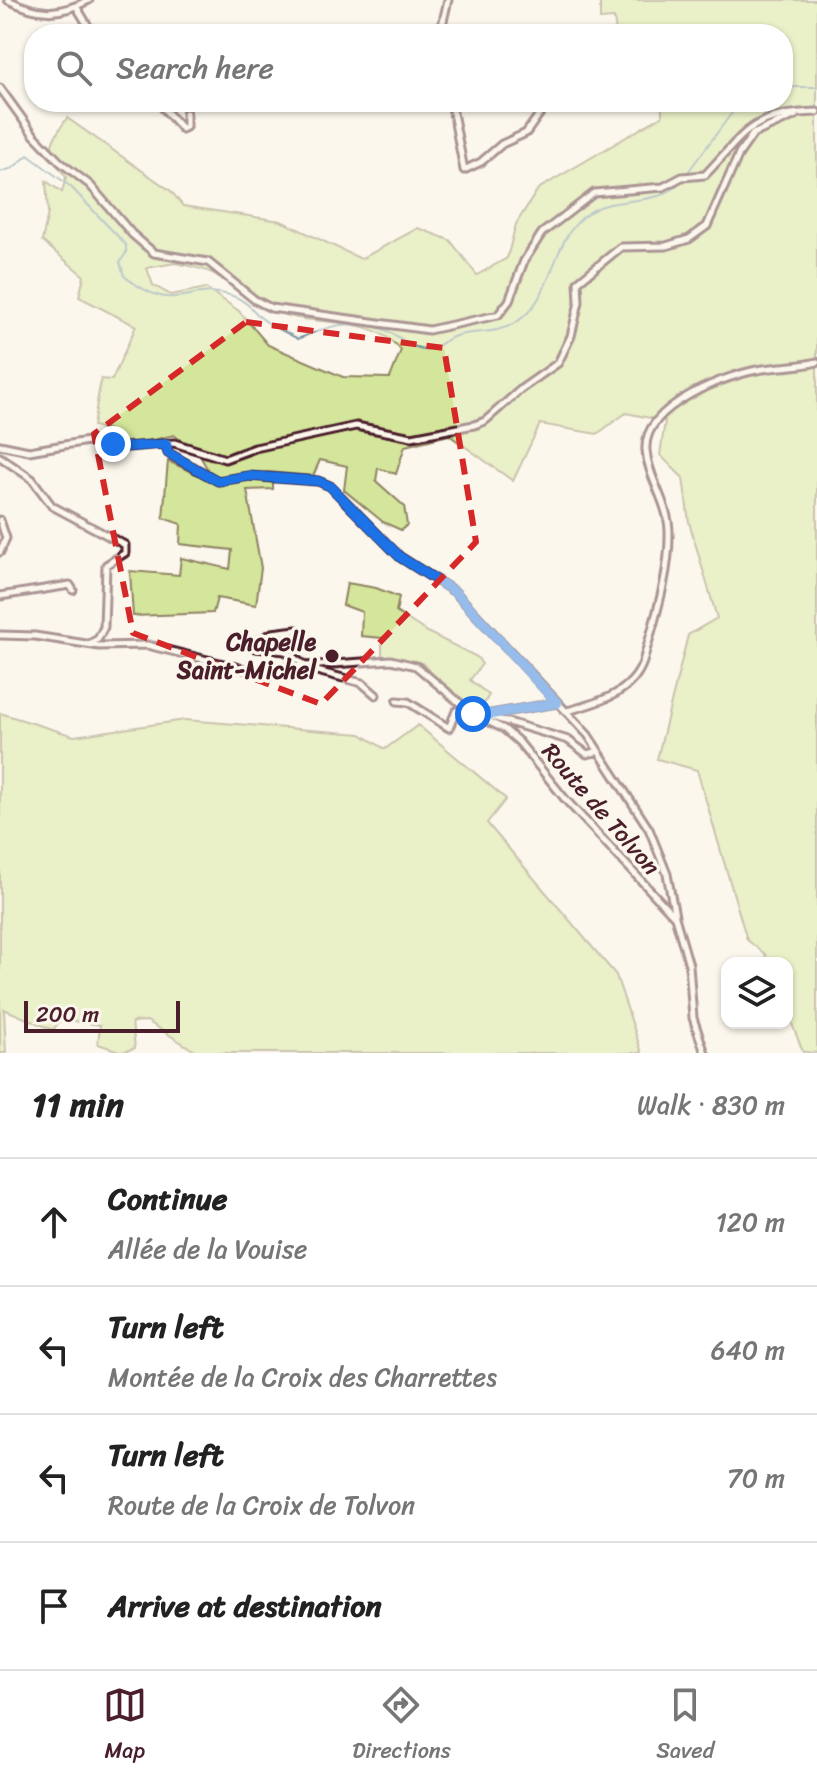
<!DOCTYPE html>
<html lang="en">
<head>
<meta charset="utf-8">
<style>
	:root { --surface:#fff; --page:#f6f6f6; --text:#222; --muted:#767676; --line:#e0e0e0; --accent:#4a1f2b }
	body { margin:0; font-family:Sriracha,sans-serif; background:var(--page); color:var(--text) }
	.controls { position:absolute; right:24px; bottom:24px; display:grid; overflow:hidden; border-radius:16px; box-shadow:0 2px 6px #0004 }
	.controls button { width:72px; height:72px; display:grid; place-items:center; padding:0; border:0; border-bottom:2px solid var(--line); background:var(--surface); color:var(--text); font:40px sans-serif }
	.scale { position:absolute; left:24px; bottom:20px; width:156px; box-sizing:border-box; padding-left:8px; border:4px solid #4a1f2b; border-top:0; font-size:22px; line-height:28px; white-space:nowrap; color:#4a1f2b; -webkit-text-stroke:6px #fbf7ec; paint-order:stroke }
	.stop { position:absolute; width:24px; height:24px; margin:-18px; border:6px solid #1a73e8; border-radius:50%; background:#fff }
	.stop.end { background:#1a73e8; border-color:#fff; box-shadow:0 2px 8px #0008 }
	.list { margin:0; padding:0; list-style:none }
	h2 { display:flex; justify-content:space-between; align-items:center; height:104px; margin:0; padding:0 32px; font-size:34px }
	h2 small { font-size:26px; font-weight:400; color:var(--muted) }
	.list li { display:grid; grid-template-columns:52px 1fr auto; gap:24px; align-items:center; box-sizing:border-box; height:128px; padding:0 32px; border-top:2px solid var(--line) }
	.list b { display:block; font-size:30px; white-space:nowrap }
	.list p { margin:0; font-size:26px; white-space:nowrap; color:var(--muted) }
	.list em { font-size:26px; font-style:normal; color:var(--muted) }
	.icon { flex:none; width:44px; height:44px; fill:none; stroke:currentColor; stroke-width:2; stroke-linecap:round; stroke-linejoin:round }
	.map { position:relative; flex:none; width:817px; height:1053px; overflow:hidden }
	.search { position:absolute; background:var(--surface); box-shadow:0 2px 6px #0004; left:24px; right:24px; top:24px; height:88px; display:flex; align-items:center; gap:20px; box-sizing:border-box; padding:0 28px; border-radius:32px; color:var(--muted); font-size:30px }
	.sheet { height:616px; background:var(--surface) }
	nav { display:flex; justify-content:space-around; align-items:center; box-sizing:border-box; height:112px; border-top:2px solid var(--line); background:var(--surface); font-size:22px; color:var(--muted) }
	nav a { display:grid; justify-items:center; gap:4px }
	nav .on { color:var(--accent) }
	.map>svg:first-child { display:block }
	.green { fill:#d4e69b; stroke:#8f8263; stroke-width:2; fill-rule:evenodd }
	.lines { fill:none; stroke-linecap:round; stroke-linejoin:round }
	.stream { stroke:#7491a1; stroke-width:2 }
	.street-casing { stroke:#4a1f2b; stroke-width:11 }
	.street { stroke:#fbf7ec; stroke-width:5 }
	.route { stroke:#1a73e8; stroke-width:10 }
	.marked { fill:none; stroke:#d62828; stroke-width:6; stroke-dasharray:16 10; stroke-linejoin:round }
	.poi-dot { fill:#4a1f2b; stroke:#fbf7ec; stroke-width:3 }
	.labels { text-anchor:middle; stroke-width:7; stroke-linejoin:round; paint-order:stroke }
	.poi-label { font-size:24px; font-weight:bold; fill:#4a1f2b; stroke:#fbf7ec; text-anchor:end }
	.street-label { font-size:24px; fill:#4a1f2b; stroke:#fbf7ec }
</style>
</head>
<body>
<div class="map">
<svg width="817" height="1053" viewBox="0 0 817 1053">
	<rect width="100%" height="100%" fill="#fbf7ec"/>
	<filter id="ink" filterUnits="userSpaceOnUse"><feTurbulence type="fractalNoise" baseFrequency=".0125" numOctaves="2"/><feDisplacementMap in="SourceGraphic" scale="16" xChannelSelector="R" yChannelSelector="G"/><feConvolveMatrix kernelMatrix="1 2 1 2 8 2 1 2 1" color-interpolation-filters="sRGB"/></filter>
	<g filter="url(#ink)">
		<path class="green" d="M600,0H817V1053L803,1052L787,1011V963H768L765,954L747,940L697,770L657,759L688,635L717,618L689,522L683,478L660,455L665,421L626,413L597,434L540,424L513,481L449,435L405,446L396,474L378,468L376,481L404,506L407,525L401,530L383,522L344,490L347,466L320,460L313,476L268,472L222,478L209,472L199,454L174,435L132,445L108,440L109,430L93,426L101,379L112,380L136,326L79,297L84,276L42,241L48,213L46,181L62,192L66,177C45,149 49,145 67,118L171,191L183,206L281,221L361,259L418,228L450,240L477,275L507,258L516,224L538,189L662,116V102H783V34H616L614,18L600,19ZM175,263C188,266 204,268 216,275C238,287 256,304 280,313C319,328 370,313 401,350L390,378L343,377L268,345L239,311L206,288L171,295L153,285L147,268Z
			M168,461L219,485L250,479L273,483V489L247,490L261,568L256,605L217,598L213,613L133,616L130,571L179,575L181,558L230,569L232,550L180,544L181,524L163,518Z
			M347,583L376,588L399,597L396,612L427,632L477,657L482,664L470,680L489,695L475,719L422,663L382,657V638L361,636L362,612L343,605Z
			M0,713L74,736L185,720L361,734L385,749L418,725L506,799L487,823L616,975L642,1053H198L147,1021L132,1022L135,1048L122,1052L98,1044L100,1025L61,1019L53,1030L4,1009L6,1053H0Z"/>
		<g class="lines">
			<path class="stream" d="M783,87H817
				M0,172L13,168L28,155L71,187L126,245V253L120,262L124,276C178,318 184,283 230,295C244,299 250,307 260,317C270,326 286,332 298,339C327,326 353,318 385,330C398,335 410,348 423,349C437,351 444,339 456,336C476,330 495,335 515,323C556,298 549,241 587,214C615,193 659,209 681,181
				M685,176L740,102"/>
			<g class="street-casing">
				<path id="street" d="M8,0C39,15 58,16 89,0
					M76,6L93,34
					M440,34L448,0
					M0,88L34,135L60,162L90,185L132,234L154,253L208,262L255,300L271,308L429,330L498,315L509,301L524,261L542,233L594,193L663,187L682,177L705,175C747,131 750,114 817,112
					M158,102L182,129L186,127V113
					M451,102L464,170L481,162L502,144L526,133L548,102
					M166,444L168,453L218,481L249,476L318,481L330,486L400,557L455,592L588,735L649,829L667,874L675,916
					M0,445L29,451L88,441L126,447L174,443L225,459L255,448L356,426L412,437L474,425L485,421L521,389L558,363L571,336L579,302L578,282L621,247L666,246L689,239L707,226L739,154L753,134L796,115
					M0,457L32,479L52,506L125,545V553L106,565L104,627L98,639L91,643
					M0,520L6,538L0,552
					M0,596L70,585L73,590
					M296,630L272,633L258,641L256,648L285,651L304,665
					M0,635L35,636L99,646L147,645L248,670L391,660L416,666L473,714L504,729L519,742L565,799L675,917L689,965L693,1018L705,1053
					M311,666L313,670L362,683L376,695
					M397,701L408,702L449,728L456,711L469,708
					M471,708L485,715L557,703
					M567,711C597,703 632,694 643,662C654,620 670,576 669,531C668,502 648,478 646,450C643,405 728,374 763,369C781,366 799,367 817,362
					M485,715L568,740L587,754L596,752"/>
			</g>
			<use href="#street" class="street"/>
		</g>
	</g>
	<g class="lines" filter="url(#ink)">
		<path class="route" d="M113,444L126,447L166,444L168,453L218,481L249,476L318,481L330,486L400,557L455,592L557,703L485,715L470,707L473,714"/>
	</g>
	<path d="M0 0H817V1053H0ZM246,322L444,348L476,542L321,704L133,633L94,434Z" fill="#fbf7ec" fill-opacity=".55" fill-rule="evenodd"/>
	<path class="marked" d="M246,322L444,348L476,542L321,704L133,633L94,434Z"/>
	<circle class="poi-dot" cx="332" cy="656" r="8"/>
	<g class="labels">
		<g class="poi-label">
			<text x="316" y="650">Chapelle<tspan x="316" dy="28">Saint-Michel</tspan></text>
		</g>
		<g class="street-label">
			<text transform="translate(601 809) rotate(49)" y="8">Route de Tolvon</text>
		</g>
	</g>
</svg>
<div class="controls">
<button><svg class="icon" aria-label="layers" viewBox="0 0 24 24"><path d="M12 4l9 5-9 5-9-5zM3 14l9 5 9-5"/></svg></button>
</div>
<div class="scale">200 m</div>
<div class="stop" style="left:473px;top:714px"></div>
<div class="stop end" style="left:113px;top:444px"></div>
<div class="search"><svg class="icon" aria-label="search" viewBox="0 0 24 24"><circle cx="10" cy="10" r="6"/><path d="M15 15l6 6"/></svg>Search here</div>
</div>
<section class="sheet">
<h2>11 min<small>Walk · 830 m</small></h2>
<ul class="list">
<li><svg class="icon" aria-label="ahead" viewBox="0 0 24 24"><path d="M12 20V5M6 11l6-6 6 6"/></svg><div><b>Continue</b><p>Allée de la Vouise</p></div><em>120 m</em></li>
<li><svg class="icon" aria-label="left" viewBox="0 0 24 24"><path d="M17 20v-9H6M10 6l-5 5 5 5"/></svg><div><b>Turn left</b><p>Montée de la Croix des Charrettes</p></div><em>640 m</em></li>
<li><svg class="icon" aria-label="left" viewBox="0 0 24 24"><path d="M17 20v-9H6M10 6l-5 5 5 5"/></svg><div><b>Turn left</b><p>Route de la Croix de Tolvon</p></div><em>70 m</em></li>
<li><svg class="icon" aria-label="arrive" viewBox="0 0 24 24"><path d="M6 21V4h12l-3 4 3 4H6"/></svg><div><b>Arrive at destination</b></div></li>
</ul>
</section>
<nav>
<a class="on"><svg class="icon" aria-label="map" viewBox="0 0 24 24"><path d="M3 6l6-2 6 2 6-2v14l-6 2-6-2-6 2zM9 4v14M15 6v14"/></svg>Map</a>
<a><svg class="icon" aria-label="directions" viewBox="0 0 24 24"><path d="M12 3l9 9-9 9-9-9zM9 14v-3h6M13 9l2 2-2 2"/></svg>Directions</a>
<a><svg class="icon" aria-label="saved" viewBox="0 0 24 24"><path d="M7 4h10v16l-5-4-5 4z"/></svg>Saved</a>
</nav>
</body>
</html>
